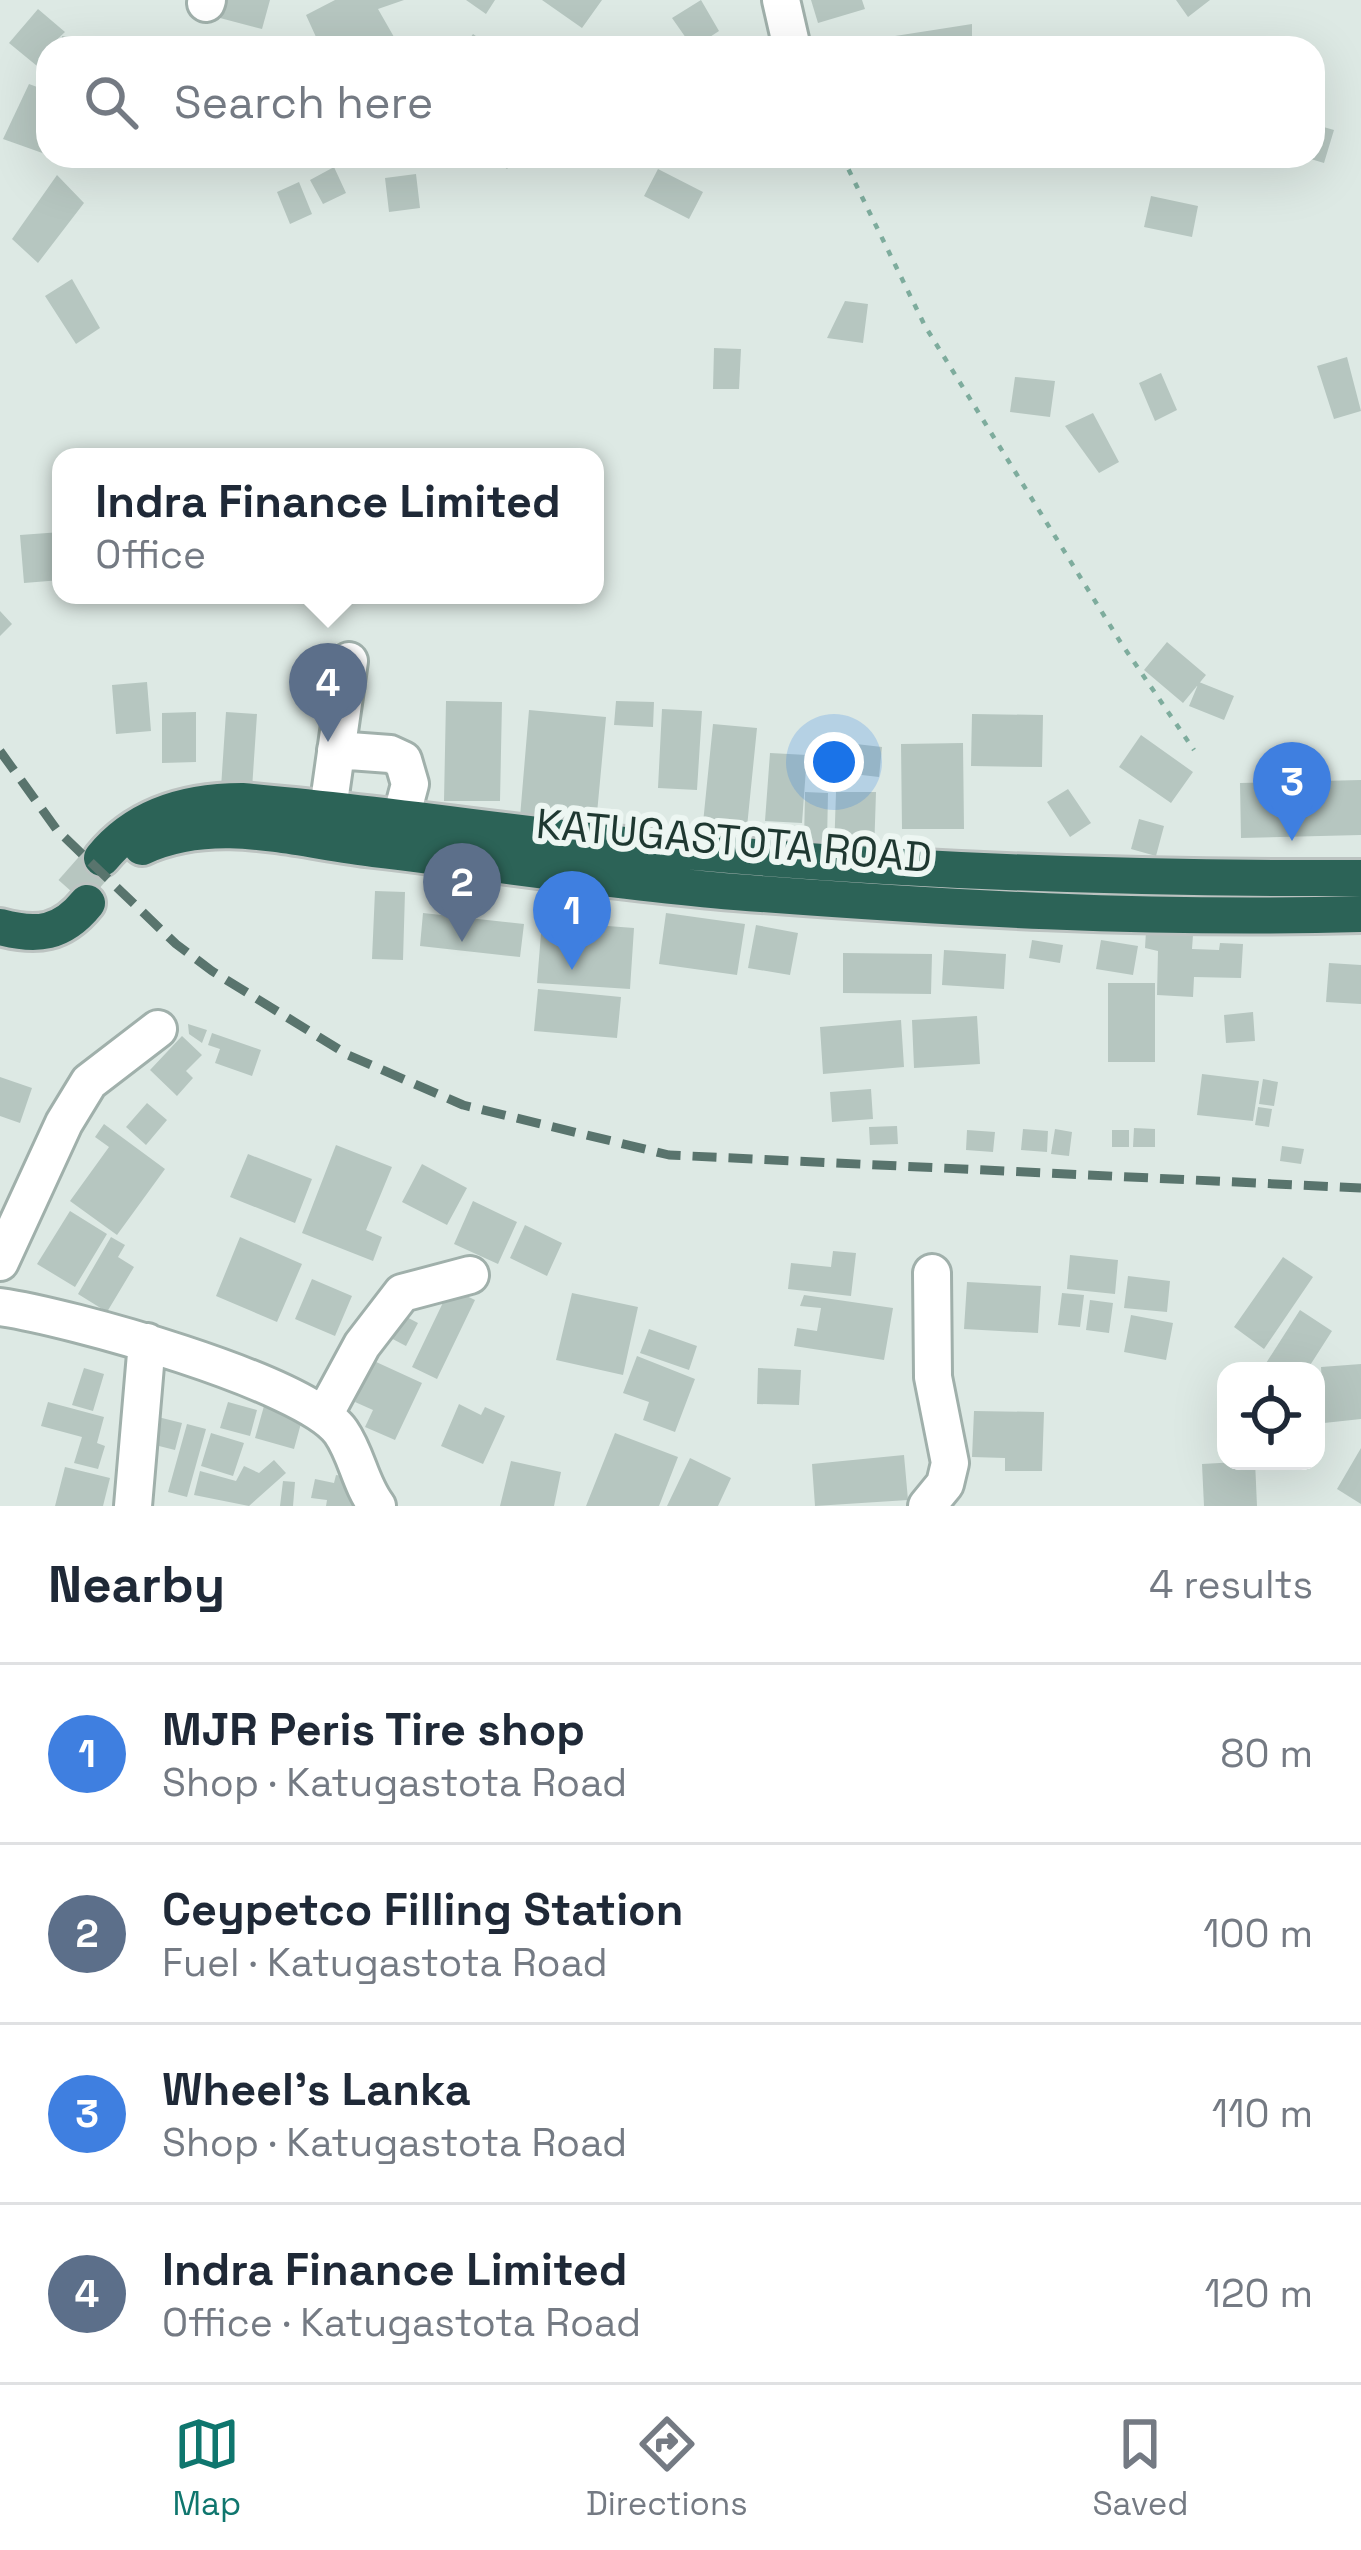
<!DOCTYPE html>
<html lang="en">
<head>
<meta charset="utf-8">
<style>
	:root { --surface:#fff; --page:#f2f2f3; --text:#1f2937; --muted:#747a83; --line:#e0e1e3; --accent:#0f766e }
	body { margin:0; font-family:"Space Grotesk",sans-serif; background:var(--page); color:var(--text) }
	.controls { position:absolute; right:36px; bottom:36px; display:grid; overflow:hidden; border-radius:24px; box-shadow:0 12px 48px #0002 }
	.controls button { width:108px; height:108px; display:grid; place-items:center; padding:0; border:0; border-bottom:3px solid var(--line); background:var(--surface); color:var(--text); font:60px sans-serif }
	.you { position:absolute; left:834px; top:762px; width:42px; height:42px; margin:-30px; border:9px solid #fff; border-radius:50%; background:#1a73e8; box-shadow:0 0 0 18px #1a73e833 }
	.badge { display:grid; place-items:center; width:78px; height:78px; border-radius:50%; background:var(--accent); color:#fff; font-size:39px; font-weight:700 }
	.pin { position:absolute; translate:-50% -99px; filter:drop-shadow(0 3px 6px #0008) }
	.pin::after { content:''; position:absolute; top:63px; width:42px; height:36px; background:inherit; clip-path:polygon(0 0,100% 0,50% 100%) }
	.popup { position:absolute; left:52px; top:448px; width:552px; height:156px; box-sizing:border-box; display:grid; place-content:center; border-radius:24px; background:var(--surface); filter:drop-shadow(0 3px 9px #0005); font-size:39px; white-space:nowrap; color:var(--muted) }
	.popup b { font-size:45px; color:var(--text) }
	.popup::after { content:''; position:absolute; left:50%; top:100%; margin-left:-24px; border:24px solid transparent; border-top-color:var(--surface) }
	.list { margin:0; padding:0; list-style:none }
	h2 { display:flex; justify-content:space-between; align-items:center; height:156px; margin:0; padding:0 48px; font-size:51px }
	h2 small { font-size:39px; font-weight:400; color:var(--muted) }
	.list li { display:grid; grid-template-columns:78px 1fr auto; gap:36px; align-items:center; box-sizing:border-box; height:180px; padding:0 48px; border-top:3px solid var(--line) }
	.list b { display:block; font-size:45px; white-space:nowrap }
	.list p { margin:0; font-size:39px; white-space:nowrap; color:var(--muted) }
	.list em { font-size:39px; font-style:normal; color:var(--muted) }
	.icon { flex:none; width:66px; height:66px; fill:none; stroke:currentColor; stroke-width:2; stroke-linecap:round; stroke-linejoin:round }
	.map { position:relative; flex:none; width:1361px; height:1506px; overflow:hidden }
	.search { position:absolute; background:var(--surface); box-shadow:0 12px 48px #0002; left:36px; right:36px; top:36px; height:132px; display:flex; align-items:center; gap:30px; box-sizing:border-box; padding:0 42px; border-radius:36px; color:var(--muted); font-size:45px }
	.sheet { height:876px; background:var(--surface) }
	nav { display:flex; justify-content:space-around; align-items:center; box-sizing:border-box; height:168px; border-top:3px solid var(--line); background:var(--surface); font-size:33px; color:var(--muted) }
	nav a { display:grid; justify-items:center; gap:6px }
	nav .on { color:var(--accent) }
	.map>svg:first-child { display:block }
	.building { fill:#b6c6c0 }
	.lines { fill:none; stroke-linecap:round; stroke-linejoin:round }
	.highway-tunnel { stroke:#b7c6c0; stroke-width:36; stroke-dasharray:36 18; stroke-linecap:butt }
	.minor-casing { stroke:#a0b0ab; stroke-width:42 }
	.highway-casing { stroke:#bcc3c1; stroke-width:42 }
	.path { stroke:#7eac9d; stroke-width:4.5; stroke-dasharray:6 9; stroke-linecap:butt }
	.minor { stroke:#fff; stroke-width:36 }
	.highway { stroke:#2c6357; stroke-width:36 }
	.rail { stroke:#59746d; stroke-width:9; stroke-dasharray:24 12; stroke-linecap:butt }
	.labels { text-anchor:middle; stroke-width:12; stroke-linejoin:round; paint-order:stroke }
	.street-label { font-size:42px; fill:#1f3831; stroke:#edf6f2 }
</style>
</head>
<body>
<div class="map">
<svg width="1361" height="1506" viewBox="0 0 1361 1506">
	<rect width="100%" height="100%" fill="#dde9e4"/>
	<path class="building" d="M225,0H270L262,29L220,18Z
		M335,0H404L378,9L398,44L393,48H321L306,15Z
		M466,0H495L486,14Z
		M542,0H602L582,28Z
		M701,0L719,31L693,48L672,18Z
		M811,0H862L865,9L818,23Z
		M1176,0H1210L1188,17Z
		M38,9L65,32L48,48L37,66L9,43Z
		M972,24V48H864L863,41Z
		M473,34L493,48H463Z
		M62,36L123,45V48H61Z
		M29,84L48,91V155L3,139Z
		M1313,124L1334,130L1324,163L1304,157L1313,156Z
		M491,156H518L507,169Z
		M334,167L346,193L323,204L310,180Z
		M658,169L703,192L689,219L644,196Z
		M416,174L420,208L389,212L385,178Z
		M57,175L84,203L38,263L12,239Z
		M299,182L312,214L290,224L277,192Z
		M1151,196L1198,206L1192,237L1144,227Z
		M72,279L100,328L76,344L45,296Z
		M845,301L868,304L863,343L827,338Z
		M714,348L741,349L739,389H713Z
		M1347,357L1361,411L1334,419L1317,366Z
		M1161,373L1177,410L1155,421L1139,383Z
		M1015,377L1055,381L1050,417L1010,412Z
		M1093,413L1119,462L1099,473L1065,426Z
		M61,532V580L24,583L20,535Z
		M0,611L12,624L0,636Z
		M1167,642L1206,675L1183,703L1144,670Z
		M147,682L151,731L116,734L112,685Z
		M1199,682L1234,696L1224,720L1189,706Z
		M446,701L502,702L500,801H444Z
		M616,701L654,702L653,727L614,725Z
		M662,709L702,711L697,790L658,788Z
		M529,710L606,717L596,824L520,817Z
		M196,712V762L162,763V713Z
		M226,712L257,714L252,789L221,788Z
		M972,714L1043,715L1042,767L971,766Z
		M713,724L757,728L746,837L702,833Z
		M1141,735L1193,772L1171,803L1119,767Z
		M830,741L882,747L879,777L827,771Z
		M963,743L964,829H902L901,744Z
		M770,753L807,755L802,823L765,821Z
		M1361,780V835L1241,838L1240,783Z
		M1068,789L1091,823L1070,837L1047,802Z
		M805,792L828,793L827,842H804Z
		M836,792H876L874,853H834Z
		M1139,819L1164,826L1156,856L1131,849Z
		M375,891L405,892L403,960L372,959Z
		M423,913L524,924L520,957L420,946Z
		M666,913L745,924L737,975L659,964Z
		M542,921L634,928L630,989L537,983Z
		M756,925L798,933L790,975L748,968Z
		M1146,931L1193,935L1192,949L1219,950L1220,943L1243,944L1241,978L1194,977L1193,997L1157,995L1158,951L1145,948Z
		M1032,940L1063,945L1060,963L1029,958Z
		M1101,940L1138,946L1133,975L1096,969Z
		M944,950L1006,954L1004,989L942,985Z
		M843,953L932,954L931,994L843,993Z
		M1329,963L1361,965V1004L1326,1002Z
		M1108,983H1155V1062H1108Z
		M538,989L621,997L617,1038L534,1031Z
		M1253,1012L1255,1041L1226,1043L1224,1015Z
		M977,1016L980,1064L914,1068L912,1020Z
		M901,1020L904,1067L823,1074L820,1027Z
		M188,1024L207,1030L202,1043L189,1034Z
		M212,1033L261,1050L252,1076L215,1063L220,1049L208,1045Z
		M182,1036L202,1055L186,1071L193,1078L177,1096L150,1070Z
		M1202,1074L1259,1081L1253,1121L1197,1115Z
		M0,1077L32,1088L20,1123L0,1116Z
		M1263,1079L1278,1082L1274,1106L1259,1104Z
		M871,1089L873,1119L832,1122L830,1092Z
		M147,1103L167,1120L146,1145L126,1127Z
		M1258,1107L1272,1109L1269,1127L1255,1125Z
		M104,1124L165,1169L117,1235L70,1201L109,1147L95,1137Z
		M897,1126L898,1144L870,1145L869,1127Z
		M1134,1128L1155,1129V1147H1133Z
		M1023,1129L1048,1131L1047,1152L1021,1150Z
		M1055,1129L1072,1132L1069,1156L1051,1154Z
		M967,1130L995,1132L993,1152L966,1150Z
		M1112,1130H1129V1147H1112Z
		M336,1145L392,1167L366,1230L382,1237L373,1261L302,1233Z
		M1282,1146L1304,1149L1301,1164L1280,1161Z
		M248,1154L312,1179L295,1223L230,1197Z
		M422,1164L467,1188L447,1225L402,1202Z
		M473,1201L517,1222L498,1264L454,1244Z
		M70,1211L107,1234L75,1287L37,1264Z
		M525,1225L562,1243L547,1276L510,1258Z
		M111,1237L125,1245L118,1257L134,1267L107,1312L78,1294Z
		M240,1237L302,1264L277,1322L216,1296Z
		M833,1251L856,1253L851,1296L788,1289L791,1263L831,1267Z
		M1070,1255L1118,1260L1115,1294L1067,1289Z
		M1283,1257L1313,1277L1264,1349L1234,1327Z
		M1128,1276L1170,1281L1167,1312L1124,1308Z
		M312,1279L352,1296L335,1336L295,1319Z
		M967,1282L1041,1286L1038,1333L964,1329Z
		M450,1288L475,1300L437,1379L412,1367Z
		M572,1293L638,1307L623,1375L556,1360Z
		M1062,1293L1084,1295L1080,1327L1058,1325Z
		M804,1295L893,1308L884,1360L794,1346L797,1328L817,1331L821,1308L800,1306Z
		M1090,1300L1113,1303L1109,1333L1086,1330Z
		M1300,1310L1332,1331L1307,1370L1302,1366L1299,1371H1261Z
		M397,1312L418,1323L406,1346L385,1335Z
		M1131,1315L1173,1323L1166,1360L1124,1352Z
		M649,1329L697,1346L689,1370L640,1353Z
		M637,1356L695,1379L675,1432L643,1420L649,1402L623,1393Z
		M374,1361L422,1383L395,1440L365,1427L373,1410L355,1402Z
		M1361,1364V1419L1324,1423L1321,1367Z
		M84,1368L104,1374L93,1411L72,1405Z
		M758,1368L801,1370L799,1405L757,1404Z
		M48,1402L104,1417L97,1443L105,1446L98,1469L74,1463L82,1437L41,1426Z
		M228,1402L257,1410L250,1436L220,1428Z
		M459,1404L481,1415L485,1407L505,1416L483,1464L441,1446Z
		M264,1406L303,1416L294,1449L255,1438Z
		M974,1411L1044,1412L1042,1471H1005V1458L972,1457Z
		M158,1417L182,1423L175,1450L151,1444Z
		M187,1424L206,1429L187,1497L168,1492Z
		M211,1433L244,1443L233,1476L201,1466Z
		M615,1433L678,1457L659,1506H586Z
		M1361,1448V1504L1337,1489Z
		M904,1455L908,1500L815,1506L812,1464Z
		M690,1458L731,1478L718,1506H667Z
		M274,1460L286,1473L249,1506L194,1495L200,1471L236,1481L244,1466L259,1473Z
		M511,1461L561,1472L554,1506H500Z
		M1255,1461L1257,1506H1204L1202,1464Z
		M65,1467L110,1478L103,1506H55Z
		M336,1475L349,1477L345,1491L355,1493L353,1506H326L327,1500L311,1498L315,1479L334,1483Z
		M283,1481L295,1482L293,1506H280Z"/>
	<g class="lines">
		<path class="highway-tunnel" d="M72,892L102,858"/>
		<g class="minor-casing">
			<path id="minor" d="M781,0L792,48
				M206,3L207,0
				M336,750L390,754L403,760L410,784L401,818
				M328,809L349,661
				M0,1262L64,1123L89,1082L158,1029
				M0,1307C66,1316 306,1382 341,1432C357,1455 360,1484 377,1506
				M324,1415L362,1345L402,1293L470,1275
				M133,1506L147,1342
				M927,1506L945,1484L950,1463L933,1377L932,1273"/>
		</g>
		<g class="highway-casing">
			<path id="highway" d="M142,847C217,813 296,840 374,849C494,863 614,882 735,892C943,908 1153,920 1361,914
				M102,858C137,815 188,801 242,801C394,814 544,839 696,852C917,872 1139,879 1361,878
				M0,927C37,937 62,934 87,903"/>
		</g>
		<path class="path" d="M842,156L925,326L1121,643L1194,750"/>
		<use href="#minor" class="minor"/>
		<use href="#highway" class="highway"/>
		<path class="rail" d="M0,751L57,830L176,944L212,971L348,1055L463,1105L669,1155L1361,1188"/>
	</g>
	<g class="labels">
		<g class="street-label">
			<text transform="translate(734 840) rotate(5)" y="15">KATUGASTOTA ROAD</text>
		</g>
	</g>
</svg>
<div class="controls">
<button><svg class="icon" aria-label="locate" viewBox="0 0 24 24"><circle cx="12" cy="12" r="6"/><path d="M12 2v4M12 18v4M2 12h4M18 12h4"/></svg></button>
</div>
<div class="you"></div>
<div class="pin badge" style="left:572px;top:970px;background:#3f7fe0">1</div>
<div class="pin badge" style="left:462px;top:942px;background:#5c6f8a">2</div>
<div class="pin badge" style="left:1292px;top:841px;background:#3f7fe0">3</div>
<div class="pin badge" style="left:328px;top:742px;background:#5c6f8a">4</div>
<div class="popup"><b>Indra Finance Limited</b>Office</div>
<div class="search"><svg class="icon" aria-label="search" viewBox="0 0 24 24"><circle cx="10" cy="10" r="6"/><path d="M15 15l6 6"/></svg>Search here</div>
</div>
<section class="sheet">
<h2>Nearby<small>4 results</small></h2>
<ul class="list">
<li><span class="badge" style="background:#3f7fe0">1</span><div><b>MJR Peris Tire shop</b><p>Shop · Katugastota Road</p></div><em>80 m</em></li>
<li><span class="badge" style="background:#5c6f8a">2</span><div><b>Ceypetco Filling Station</b><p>Fuel · Katugastota Road</p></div><em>100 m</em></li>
<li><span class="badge" style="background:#3f7fe0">3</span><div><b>Wheel's Lanka</b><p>Shop · Katugastota Road</p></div><em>110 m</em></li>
<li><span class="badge" style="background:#5c6f8a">4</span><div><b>Indra Finance Limited</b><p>Office · Katugastota Road</p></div><em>120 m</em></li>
</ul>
</section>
<nav>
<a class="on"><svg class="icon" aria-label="map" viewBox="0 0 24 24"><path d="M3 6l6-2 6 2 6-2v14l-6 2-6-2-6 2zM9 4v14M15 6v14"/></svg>Map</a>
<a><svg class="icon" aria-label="directions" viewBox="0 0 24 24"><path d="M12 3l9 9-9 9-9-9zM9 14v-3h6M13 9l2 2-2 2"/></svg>Directions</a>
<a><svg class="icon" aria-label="saved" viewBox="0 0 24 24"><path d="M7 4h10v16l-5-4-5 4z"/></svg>Saved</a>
</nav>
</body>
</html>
